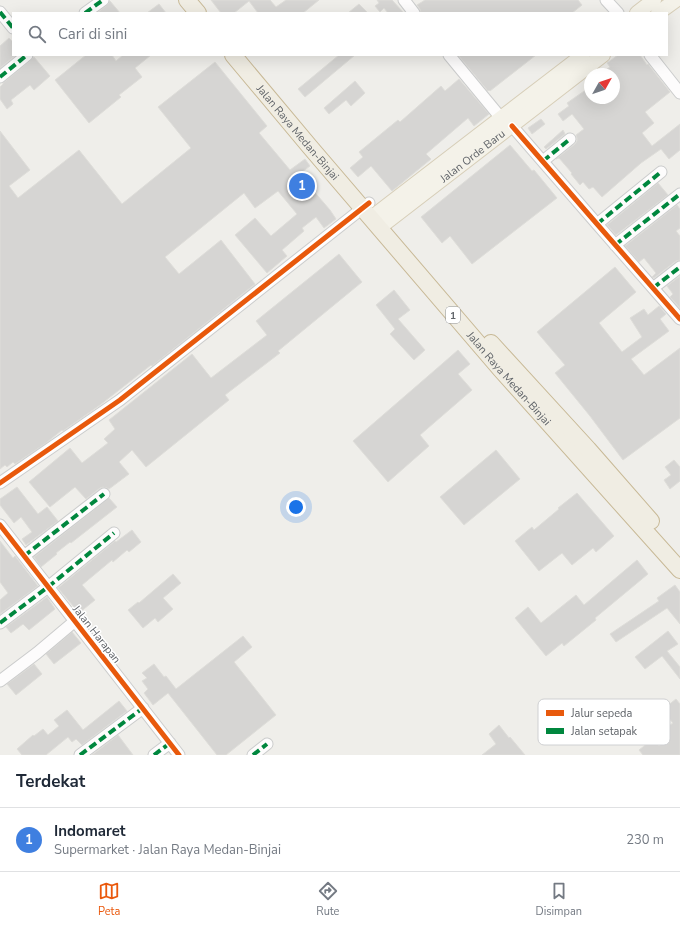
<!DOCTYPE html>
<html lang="id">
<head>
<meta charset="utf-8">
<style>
	:root { --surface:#fff; --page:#f2f2f3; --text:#1f2937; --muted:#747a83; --line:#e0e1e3; --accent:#ea580c }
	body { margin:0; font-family:"Nunito Sans",sans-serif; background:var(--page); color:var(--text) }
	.compass { position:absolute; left:584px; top:68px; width:36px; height:36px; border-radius:50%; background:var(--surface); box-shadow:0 4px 16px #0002; rotate:50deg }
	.you { position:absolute; left:296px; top:507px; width:14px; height:14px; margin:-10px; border:3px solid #fff; border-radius:50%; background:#1a73e8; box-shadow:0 0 0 6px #1a73e833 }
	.badge { display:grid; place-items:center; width:26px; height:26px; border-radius:50%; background:var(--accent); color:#fff; font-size:13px; font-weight:700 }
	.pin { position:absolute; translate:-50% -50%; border:2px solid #fff; box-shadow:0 1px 4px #0006 }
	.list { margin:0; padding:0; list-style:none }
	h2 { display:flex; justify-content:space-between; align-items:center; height:52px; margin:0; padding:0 16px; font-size:17px }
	h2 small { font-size:13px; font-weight:400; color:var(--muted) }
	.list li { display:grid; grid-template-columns:26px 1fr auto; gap:12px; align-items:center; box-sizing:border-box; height:64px; padding:0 16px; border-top:1px solid var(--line) }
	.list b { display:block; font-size:15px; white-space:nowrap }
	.list p { margin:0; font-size:13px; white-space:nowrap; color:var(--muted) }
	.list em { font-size:13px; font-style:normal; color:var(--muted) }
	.icon { flex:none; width:22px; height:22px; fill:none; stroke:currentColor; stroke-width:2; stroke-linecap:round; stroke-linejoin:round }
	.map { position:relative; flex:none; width:680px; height:755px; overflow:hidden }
	.search { position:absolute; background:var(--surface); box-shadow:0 4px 16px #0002; left:12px; right:12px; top:12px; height:44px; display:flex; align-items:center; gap:10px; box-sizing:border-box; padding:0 14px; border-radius:0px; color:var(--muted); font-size:15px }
	.sheet { height:116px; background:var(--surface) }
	nav { display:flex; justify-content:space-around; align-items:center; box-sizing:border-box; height:56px; border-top:1px solid var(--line); background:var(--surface); font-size:11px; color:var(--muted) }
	nav a { display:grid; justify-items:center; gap:2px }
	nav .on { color:var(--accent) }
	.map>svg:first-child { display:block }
	.building { fill:#d6d5d3; stroke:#deddd9 }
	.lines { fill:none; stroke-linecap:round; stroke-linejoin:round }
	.minor-casing { stroke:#cbcccc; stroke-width:13 }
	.major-casing { stroke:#d7ceb8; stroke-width:16 }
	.highway-casing { stroke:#c8b996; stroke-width:18 }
	.minor { stroke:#fdfcfc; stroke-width:11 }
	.major { stroke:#f4f2e9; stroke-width:14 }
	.highway { stroke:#f0ede3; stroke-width:16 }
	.quiet { stroke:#00873e; stroke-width:4; stroke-dasharray:8 4; stroke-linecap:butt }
	.cycleway-casing { stroke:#fff; stroke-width:8 }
	.cycleway { stroke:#e8590c; stroke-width:5 }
	.labels { text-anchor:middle; stroke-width:3; stroke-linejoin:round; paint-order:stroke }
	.shield { fill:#fff; stroke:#8f9295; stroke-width:1 }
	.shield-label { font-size:10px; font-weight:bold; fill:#5f6368 }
	.street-label { font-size:11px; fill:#5f6368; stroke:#fff }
	.key { fill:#fff; stroke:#cfd0d2; stroke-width:1 }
	.key-label { font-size:11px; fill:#5f6368 }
</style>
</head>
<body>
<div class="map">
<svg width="680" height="755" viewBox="0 0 680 755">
	<rect width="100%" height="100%" fill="#efeeea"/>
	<path class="building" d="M211,0H270L276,7L286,0H319L303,13H258L249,1L234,13H221Z
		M377,0H392L404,13H388L384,8L380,12L375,6L379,3Z
		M425,0H578L582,5L572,13H421L420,9L417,5Z
		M110,1L120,13H97L107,5Z
		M159,4L166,13H147Z
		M359,4L368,13H348Z
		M9,38L13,42V55H16L0,68V46Z
		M86,55H112L116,61L123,55H151L135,68L142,77L119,95L121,97L89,123L55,80Z
		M339,55H355L305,97L298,89Z
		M458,55H536L490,91L489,90L488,91Z
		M618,55H640L647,65L648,64L670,92L645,112L654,123L642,133L652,146L680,124V150L669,159L661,149L641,163L602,197L593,187L589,189L583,182L580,185L571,174L572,173L559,158L556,159L575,144L577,141V138L576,135L584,129L572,114L563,121L558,114L569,106L567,103L590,87V98H614V74H600L610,67L607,63Z
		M34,57L50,76L34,90L30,85L11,100L13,104L7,109L0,99V87L3,84V83L31,60Z
		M215,62L267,126L259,133L290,170L305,159L310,166L299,174L330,210L336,219L324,228L316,217L302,228L304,231L282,250L287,256L267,273L235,235L255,218L271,236L297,214L278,191L255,208L244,193L165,257L179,274L221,240L255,284L152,366L151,365L100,405L63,431L62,430L46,443L15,464L13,462L7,467L5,465L0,469V131L30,170L9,186L18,198L79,150L122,204L191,148L158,107Z
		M459,79L489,114L474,126L468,118L426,154L431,159L392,191L371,166L358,177L350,168L363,157L359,152L398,120L400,122L441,86L445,91Z
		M355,81L365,93L351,106L346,100L329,114L324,108Z
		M541,119L545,124L532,134L528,128Z
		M563,130L565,134L546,149L544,147Z
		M510,145L532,171L534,170L557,198L472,264L450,236L442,243L421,217Z
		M658,183L668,195L616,235L607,225Z
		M677,205L680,209V228L676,231L680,236V260L676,261L654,278L652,277L656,273L644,258L639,262L625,246Z
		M339,254L362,282L278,351L280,353L225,395L229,400L146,467L132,450L119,462L129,474L109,489L107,488L103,487L100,488L86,499L75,487L50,507L29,482L70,448L82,463L108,443L104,439L115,429L109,420L192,354L211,378L267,335L256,321Z
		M615,267L636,292L599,323L622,352L642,337L630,318L644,309L648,315L659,306L666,314L660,319L669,331L631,359L644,375L680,348V418L623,460L590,416L555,373L565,365L537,332Z
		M680,276V308L670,297L673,294L667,286Z
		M394,290L410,310L398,319L425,350L414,360L390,334L395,329L376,305Z
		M458,350L470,364L458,374L472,390L420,435L429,446L388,482L353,441L442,364Z
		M496,450L520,479L464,525L440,497Z
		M674,460L680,467V481L670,489L664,480L671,475L665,467Z
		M17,487L38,514L47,507L58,521L26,545L22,539L32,532L21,517L14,523L0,505V499Z
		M577,493L614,536L596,552L593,548L572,565L562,553L539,571L515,541L532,527L534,530L559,509L558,508Z
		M109,498L117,507L71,543L70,542L56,553L57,554L41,567L34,557Z
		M132,530L141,542L129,552L127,550L113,562L112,560L82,585L95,600L79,613L58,588L115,541L116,542Z
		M0,541L13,558L15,556L38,586L0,614V600L8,593L0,582Z
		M637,560L648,574L595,618L596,620L564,646L562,643L546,656L515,618L528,607L541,623L576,595L584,605Z
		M173,574L181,583L163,598L173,609L158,622L155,618L143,628L128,610L138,602L139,603Z
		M675,585L680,592V624L667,608L616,642L610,634L659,601L657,598Z
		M47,597L55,609L29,630L23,624L11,633L6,627Z
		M668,631L678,644L667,651L680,667V679L662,656L645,669L635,657Z
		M72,632L81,643L54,664L46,654Z
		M243,636L252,647L234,662L276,715L226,755H217L168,693L153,705L144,693L148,689L142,681L147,678L142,673L154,664L164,677L166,676L176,689Z
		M34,664L42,674L16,695L7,684Z
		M676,699L680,704V755H643L639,750L653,739L659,746L670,737L664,729L673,723L662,710Z
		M119,701L127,711L82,745L76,739L72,742L68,737L46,755H22L17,749L33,735L34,736L43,729L48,735L59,726L54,720L67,710L83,730Z
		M499,725L509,738L510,737L525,755H482L496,744L489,734Z
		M118,735L133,755H92Z"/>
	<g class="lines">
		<g class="minor-casing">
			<path id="minor" d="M404,0L414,13
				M606,0L618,13
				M0,12L13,28
				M85,13L103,0
				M449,55L501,118
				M650,55L680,93
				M0,77L27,55
				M512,126L597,224L680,319
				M543,161L570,139
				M597,224L661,172
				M615,245L680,194
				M653,288L680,267
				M0,483L120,400L369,203
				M0,525L179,755
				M24,556L104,494
				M0,623L48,587L114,533
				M0,681L37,653L75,621
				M80,755L143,708
				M154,755L170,743
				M253,755L267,744"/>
		</g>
		<g class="major-casing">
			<g id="major">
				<path d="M637,13L654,0"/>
				<path d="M658,13L676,0"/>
				<path d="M371,218L583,55"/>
				<path id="s1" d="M379,228L603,55"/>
			</g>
		</g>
		<g class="highway-casing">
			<g id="highway">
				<path d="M187,0L198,13"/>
				<path id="s2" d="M233,55L310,147L501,370L680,570"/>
				<path d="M491,343L588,449L651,521"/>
			</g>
		</g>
		<use href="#minor" class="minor"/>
		<use href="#major" class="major"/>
		<use href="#highway" class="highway"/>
		<path class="quiet" d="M0,12L13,28
			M85,13L103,0
			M0,77L27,55
			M543,161L570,139
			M597,224L661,172
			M615,245L680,194
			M653,288L680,267
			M24,556L104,494
			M0,623L48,587L114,533
			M80,755L143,708
			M154,755L170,743
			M253,755L267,744"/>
		<g class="cycleway-casing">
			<path id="cycleway" d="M512,126L597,224L680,319
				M0,483L120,400L369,203
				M0,525L179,755"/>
		</g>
		<use href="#cycleway" class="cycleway"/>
	</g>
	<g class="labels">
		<rect class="shield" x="446" y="307" width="14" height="16" rx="3"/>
		<g class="shield-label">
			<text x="453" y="319">1</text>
		</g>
		<g class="street-label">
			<text dy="4" stroke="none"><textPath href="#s2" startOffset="101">Jalan Raya Medan-Binjai</textPath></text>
			<text dy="4" stroke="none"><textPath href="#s1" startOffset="118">Jalan Orde Baru</textPath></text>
			<text dy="4" stroke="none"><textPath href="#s2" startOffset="425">Jalan Raya Medan-Binjai</textPath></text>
			<text transform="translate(97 634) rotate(52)" y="4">Jalan Harapan</text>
		</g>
	</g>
	<rect x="538" y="699" width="132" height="46" rx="6" class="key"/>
	<rect x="546" y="710" width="18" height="6" fill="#e8590c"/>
	<rect x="546" y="728" width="18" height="6" fill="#00873e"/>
	<g class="key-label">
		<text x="571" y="717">Jalur sepeda</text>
		<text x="571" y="735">Jalan setapak</text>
	</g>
</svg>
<svg class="compass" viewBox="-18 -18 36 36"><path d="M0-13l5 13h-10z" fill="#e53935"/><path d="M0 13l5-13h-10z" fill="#747a83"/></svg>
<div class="you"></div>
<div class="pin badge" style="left:302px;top:186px;background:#3f7fe0">1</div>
<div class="search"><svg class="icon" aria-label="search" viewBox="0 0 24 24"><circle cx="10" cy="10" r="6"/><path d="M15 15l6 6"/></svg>Cari di sini</div>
</div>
<section class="sheet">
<h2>Terdekat<small></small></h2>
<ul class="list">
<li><span class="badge" style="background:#3f7fe0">1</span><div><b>Indomaret</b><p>Supermarket · Jalan Raya Medan-Binjai</p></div><em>230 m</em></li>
</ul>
</section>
<nav>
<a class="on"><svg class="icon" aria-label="map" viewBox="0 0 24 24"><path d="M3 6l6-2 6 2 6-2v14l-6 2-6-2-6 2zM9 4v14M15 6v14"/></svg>Peta</a>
<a><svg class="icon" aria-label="directions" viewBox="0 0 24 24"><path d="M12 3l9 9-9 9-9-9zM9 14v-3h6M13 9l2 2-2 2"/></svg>Rute</a>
<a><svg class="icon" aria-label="saved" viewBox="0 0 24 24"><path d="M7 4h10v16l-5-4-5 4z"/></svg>Disimpan</a>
</nav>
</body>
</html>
